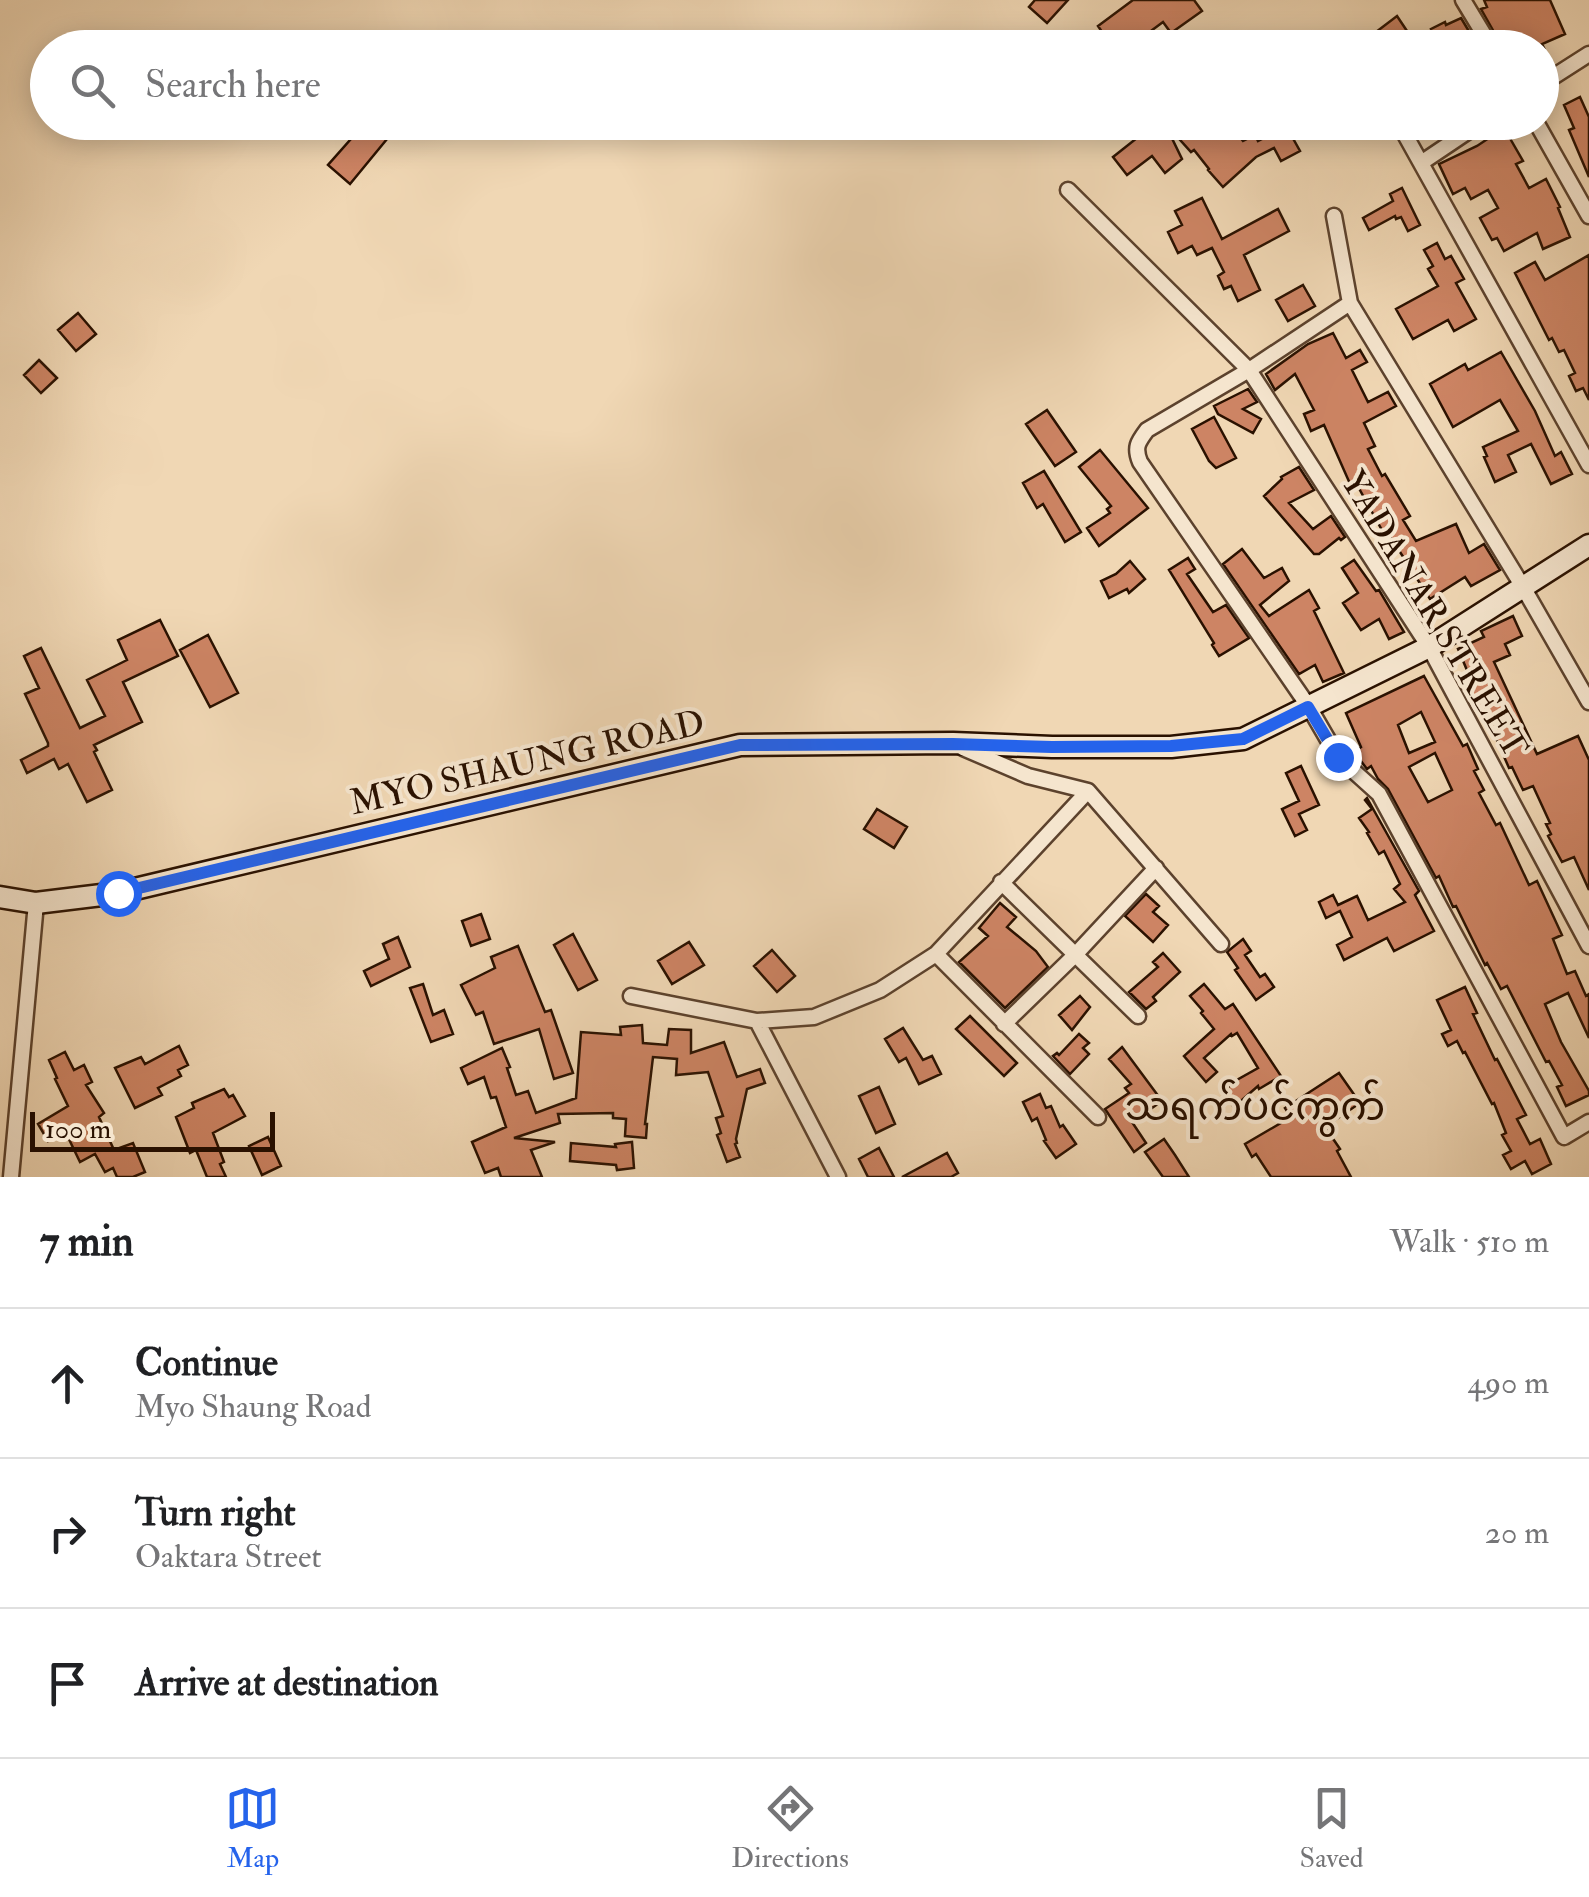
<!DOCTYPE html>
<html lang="en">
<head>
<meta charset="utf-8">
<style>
	:root { --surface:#fff; --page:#f2f2f2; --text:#202124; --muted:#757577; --line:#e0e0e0; --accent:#2563eb }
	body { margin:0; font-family:"IM FELL Double Pica","Noto Sans Myanmar",serif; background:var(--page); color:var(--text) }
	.scale { position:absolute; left:30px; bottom:25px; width:245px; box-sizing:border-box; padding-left:10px; border:5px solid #2a1100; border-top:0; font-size:28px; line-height:35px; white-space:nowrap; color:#2a1100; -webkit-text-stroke:8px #f5e5ce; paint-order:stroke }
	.stop { position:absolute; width:30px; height:30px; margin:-22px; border:8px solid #2563eb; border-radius:50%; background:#fff }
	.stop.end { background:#2563eb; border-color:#fff; box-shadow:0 2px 10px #0008 }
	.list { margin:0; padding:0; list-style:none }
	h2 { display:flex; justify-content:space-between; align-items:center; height:130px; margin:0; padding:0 40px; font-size:42px }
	h2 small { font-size:32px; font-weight:400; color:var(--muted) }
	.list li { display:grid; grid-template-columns:65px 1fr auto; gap:30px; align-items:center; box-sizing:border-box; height:150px; padding:0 40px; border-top:2px solid var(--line) }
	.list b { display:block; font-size:38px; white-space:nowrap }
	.list p { margin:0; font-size:32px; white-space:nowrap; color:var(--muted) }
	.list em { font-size:32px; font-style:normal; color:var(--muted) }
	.icon { flex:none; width:55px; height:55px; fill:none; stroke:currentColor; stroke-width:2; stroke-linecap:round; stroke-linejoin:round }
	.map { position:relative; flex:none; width:1589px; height:1177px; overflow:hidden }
	.search { position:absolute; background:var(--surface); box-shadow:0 5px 25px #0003; left:30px; right:30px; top:30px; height:110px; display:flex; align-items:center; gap:25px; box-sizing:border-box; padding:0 35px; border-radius:55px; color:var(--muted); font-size:38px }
	.sheet { height:580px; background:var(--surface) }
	nav { display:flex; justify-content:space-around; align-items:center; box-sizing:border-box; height:140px; border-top:2px solid var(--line); background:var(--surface); font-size:28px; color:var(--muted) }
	nav a { display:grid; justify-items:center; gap:5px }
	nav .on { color:var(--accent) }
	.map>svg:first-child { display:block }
	.building { fill:#cd8464; stroke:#2a1100; stroke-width:2.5; fill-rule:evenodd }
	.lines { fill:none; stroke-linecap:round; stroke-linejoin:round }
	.street-casing { stroke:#5c422d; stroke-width:19 }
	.secondary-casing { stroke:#2a1100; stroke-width:25 }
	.street { stroke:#f5e5ce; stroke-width:14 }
	.secondary { stroke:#f5e5ce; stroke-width:20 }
	.route { stroke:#2563eb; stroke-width:12 }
	.labels { text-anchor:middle; stroke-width:8; stroke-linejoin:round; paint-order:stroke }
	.street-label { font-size:35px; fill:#2a1100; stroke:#f5e5ce }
	.quarter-label { font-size:40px; fill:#2a1100; stroke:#f5e5ce }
</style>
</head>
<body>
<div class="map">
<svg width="1589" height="1177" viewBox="0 0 1589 1177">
	<rect width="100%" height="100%" fill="#f0d7b4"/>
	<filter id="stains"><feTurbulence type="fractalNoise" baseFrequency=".002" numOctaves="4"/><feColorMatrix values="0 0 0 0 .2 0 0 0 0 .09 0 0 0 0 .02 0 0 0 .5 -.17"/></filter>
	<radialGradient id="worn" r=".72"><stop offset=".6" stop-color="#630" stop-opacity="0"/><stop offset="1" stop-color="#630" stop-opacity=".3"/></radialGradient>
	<path class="building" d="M1035,0H1068L1047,23L1029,7Z
		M1133,0H1194L1202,11L1171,33L1163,22L1128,48H1113L1098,26Z
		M1484,0H1550L1565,34L1542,44L1544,48H1503L1481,9L1487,7Z
		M1397,16L1415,43L1408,48H1355Z
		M1461,18L1476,43L1466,47L1462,39L1447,48H1441L1431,29L1445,22L1446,25Z
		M1580,97L1589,117V177L1569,130L1574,128L1564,105Z
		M366,122H401L350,184L328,165Z
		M1148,122H1164L1182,159L1165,173L1152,156L1127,175L1113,157L1137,138L1134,133Z
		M1164,122H1228L1243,141L1255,135L1258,141L1286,126L1300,151L1281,161L1274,148L1256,157L1223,187L1208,170L1209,169L1194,150L1191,152Z
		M1504,128L1523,161L1516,164L1529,188L1546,179L1560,207L1558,208L1570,237L1543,249L1537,233L1504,251L1497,238L1492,240L1480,218L1498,208L1488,190L1471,199L1465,188L1453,194L1439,164L1477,146Z
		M1402,188L1420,225L1408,231L1401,217L1396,219L1395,216L1369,230L1363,218L1393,201L1390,194Z
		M1202,198L1222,239L1278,209L1289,231L1244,255L1260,290L1238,301L1231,286L1224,289L1218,276L1224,272L1212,248L1197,255L1192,246L1178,253L1168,232L1182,225L1175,211Z
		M1437,243L1445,259L1451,256L1464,279L1456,283L1476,319L1454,331L1448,320L1413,339L1396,309L1438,286L1428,269L1433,266L1424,250Z
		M1589,255V400L1583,388L1576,391L1569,376L1575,373L1564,350L1559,352L1552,338L1549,340L1515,273L1535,262L1545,280Z
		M1303,285L1315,306L1288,321L1276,300Z
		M78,313L96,334L76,351L58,330Z
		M1333,333L1346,358L1360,350L1367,362L1352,370L1368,402L1388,392L1396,406L1364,423L1375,446L1368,449L1382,476L1385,474L1410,516L1403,520L1416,541L1456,524L1469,553L1484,544L1500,570L1471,586L1465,577L1430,599L1386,530L1383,532L1356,483L1351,486L1324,425L1311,431L1304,414L1314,410L1295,374L1275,390L1266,374L1308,344Z
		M1501,352L1535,411L1555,456L1561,452L1572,474L1551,484L1531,444L1508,455L1516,472L1495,482L1484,457L1487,456L1483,447L1518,431L1500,400L1453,427L1430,384L1465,364L1468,370Z
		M39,360L57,378L41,393L24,375Z
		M1248,389L1257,402L1243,409L1261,419L1253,433L1218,414L1214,406Z
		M1047,410L1076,452L1055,466L1026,424Z
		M1214,417L1236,458L1216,468L1209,461L1192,429Z
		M1100,450L1148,508L1099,546L1087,528L1110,513L1107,509L1111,506L1079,467Z
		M1299,467L1314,490L1289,503L1313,529L1331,516L1345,537L1341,540L1339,538L1319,554H1314L1264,496L1282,479L1281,477Z
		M1044,471L1081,532L1065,542L1043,504L1037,508L1023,483Z
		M1242,549L1264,578L1282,568L1289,581L1260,605L1269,616L1309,590L1319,608L1314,611L1344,673L1323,682L1315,665L1299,674L1223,564Z
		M1188,558L1195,569L1187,574L1213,612L1226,605L1249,638L1219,656L1212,645L1214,643L1169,570Z
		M1354,560L1376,591L1379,590L1404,632L1389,639L1379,619L1361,630L1343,603L1358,593L1342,568Z
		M1130,561L1145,579L1129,593L1127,589L1109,598L1101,581L1116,574Z
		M1513,616L1522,636L1505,644L1510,655L1494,662L1537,754L1578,736L1589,760V890L1574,857L1562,862L1548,836L1551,834L1546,824L1550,823L1533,786L1523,790L1512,767L1509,768L1485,713L1480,715L1465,677L1469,675L1458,649L1484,637L1481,631Z
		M160,620L178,656L123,682L142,722L94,745L97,750L94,752L112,790L87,802L68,764L59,769L54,759L27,773L21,760L48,746V743L25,694L39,688L24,656L41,648L80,728L105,716L87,680L127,660L118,640Z
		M208,635L238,693L210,707L180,650Z
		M1424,676L1463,746L1467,744L1478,769L1474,771L1484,790L1479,793L1496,825L1500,823L1529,885L1537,881L1562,935L1553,939L1567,974L1575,971L1586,996L1589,994V1038L1568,993L1545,1004L1561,1042L1589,1091V1095L1566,1106L1557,1087L1562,1085L1549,1061L1546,1062L1507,986L1501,989L1487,963L1485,965L1456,906L1453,907L1439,876L1436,878L1388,789L1378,779L1371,766L1367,769L1354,752L1361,747L1346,713ZM1421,712L1435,742L1409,753L1398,725ZM1435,753L1452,790L1428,802L1409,767Z
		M1301,766L1319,805L1299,814L1307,830L1295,836L1282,809L1299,801L1286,773Z
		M1367,798L1419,891L1415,895L1434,931L1394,951L1387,938L1344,960L1337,945L1352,937L1340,911L1326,918L1319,902L1333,895L1338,905L1357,896L1368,920L1405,902L1394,889L1400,884L1384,851L1379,854L1367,833L1369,832L1359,818L1372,809L1365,800Z
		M877,809L907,827L894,848L864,829Z
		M1146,894L1159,906L1153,912L1168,925L1153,942L1125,916Z
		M1000,903L1016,917L1007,927L1036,951L1048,967L1005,1008L959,962L988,936L979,928Z
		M481,914L490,939L471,946L462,921Z
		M573,934L597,980L578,990L554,945Z
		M398,937L410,967L371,986L364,971L389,959L383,944Z
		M1243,939L1251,951L1245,955L1260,977L1265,974L1274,987L1256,1000L1235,970L1238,968L1227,952Z
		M689,942L704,965L672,984L658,961Z
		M518,946L545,1012L551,1010L573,1073L554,1079L539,1029L494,1044L483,1012L476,1015L461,985L495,968L491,957Z
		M772,950L795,976L777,992L754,966Z
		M1163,953L1180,972L1153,997L1156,1001L1146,1009L1129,992L1158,967L1153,962Z
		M423,984L433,1015L444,1010L453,1034L431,1042L410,988Z
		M1204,984L1225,1009L1233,1004L1281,1076L1259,1089L1258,1086L1234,1107L1222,1093L1235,1081L1258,1068L1237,1033L1232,1036L1231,1034L1204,1058L1217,1072L1206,1082L1184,1056L1214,1029L1201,1013L1203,1011L1190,996Z
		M1465,987L1477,1013L1473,1014L1495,1060L1497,1059L1526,1115L1517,1119L1530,1144L1540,1139L1551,1164L1532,1174L1525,1161L1511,1169L1503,1155L1511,1151L1502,1135L1506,1133L1494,1103L1492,1104L1465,1052L1463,1053L1457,1041L1448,1046L1442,1034L1451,1030L1437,1000Z
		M1080,996L1090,1007L1072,1030L1059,1015Z
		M970,1016L1017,1063L1004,1076L956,1029Z
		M642,1025L643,1043L667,1045L669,1029L691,1030V1053L724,1042L737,1077L760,1069L765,1083L747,1089L736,1139L737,1143L735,1144L740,1157L727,1162L717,1135L721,1133L716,1118L723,1116L708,1072L676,1075L677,1059L653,1057L645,1124H647L646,1138L625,1136L626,1119L613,1118V1113L558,1114L560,1123L514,1138L555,1142L531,1150L542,1177H501L498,1168L485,1173L472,1142L506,1127L496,1097L491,1098L484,1077L468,1084L461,1068L502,1048L510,1067L507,1068L516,1095L528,1091L536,1113L576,1098L581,1032L621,1035L620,1027Z
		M903,1028L923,1060L932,1056L941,1074L919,1084L906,1058L899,1062L885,1039Z
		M1079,1034L1089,1043L1083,1048L1089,1054L1070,1074L1053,1056L1057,1053L1059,1055Z
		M179,1046L188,1065L178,1070L181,1076L158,1088L162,1095L135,1108L115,1068L141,1057L145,1064Z
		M1122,1047L1162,1101L1132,1122L1146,1143L1134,1152L1105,1109L1129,1093L1125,1088L1131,1084L1109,1059Z
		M65,1052L74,1070L84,1065L92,1082L86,1085L104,1113L99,1117L114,1150L133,1143L145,1172L133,1177H117L113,1168L105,1172L95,1154L80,1162L65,1131L48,1141L38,1124L68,1106L55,1079L57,1078L49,1060Z
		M1339,1073L1360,1103L1325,1127L1340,1149L1337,1151L1351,1177H1271L1256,1154L1252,1157L1245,1144L1291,1117L1285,1108Z
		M879,1087L895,1124L876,1133L859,1096Z
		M224,1089L229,1097L233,1095L245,1116L213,1133L224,1162L220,1164L226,1177H207L196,1150L190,1153L176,1117L194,1108L192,1103Z
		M1040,1094L1046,1108L1051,1106L1060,1127L1063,1125L1076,1144L1056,1158L1044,1141L1046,1140L1037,1118L1032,1121L1023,1102Z
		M268,1137L281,1166L262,1175L249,1146Z
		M1164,1139L1175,1155L1189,1177H1163L1145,1152Z
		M632,1142L634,1168L617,1170L616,1165L570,1161L571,1143L616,1147L615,1144Z
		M879,1148L894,1177H868L859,1159Z
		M947,1153L958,1173L951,1177H902Z"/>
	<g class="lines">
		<g class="street-casing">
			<path id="street" d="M1463,0L1492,48
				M1542,84L1589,54
				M1398,122L1589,465
				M1536,122L1589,216
				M1421,163L1482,122
				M1068,190L1249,370L1429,647L1589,946
				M1334,216L1350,303L1249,370L1147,430C1138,442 1134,447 1140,462L1309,707L1338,757L1379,794L1564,1137L1589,1122
				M1350,303L1523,587L1589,702
				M963,748L1028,776L1088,791L1221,944
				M1001,882L1138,1016
				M936,954L1098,1117
				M631,996L757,1021L814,1017L880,990L936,954L1088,791
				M757,1021L838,1177
				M1004,1024L1075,955L1156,868
				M11,1177L36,903"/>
		</g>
		<g class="secondary-casing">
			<path id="secondary" d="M0,897L36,903L118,893L740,745L953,743L1052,747H1171L1243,739L1429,647L1589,545"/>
		</g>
		<use href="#street" class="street"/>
		<use href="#secondary" class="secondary"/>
	</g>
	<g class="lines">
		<path class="route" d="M118,893L740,745L953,744L1052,747L1171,746L1243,739L1308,707L1338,757"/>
	</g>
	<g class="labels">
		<g class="street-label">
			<text transform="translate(1435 614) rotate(59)" y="12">YADANAR STREET</text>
			<text transform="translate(527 762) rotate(-13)" y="12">MYO SHAUNG ROAD</text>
		</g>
		<g class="quarter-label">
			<text x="1255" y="1120">သရက်ပင်ကွက်</text>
		</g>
	</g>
	<rect width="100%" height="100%" filter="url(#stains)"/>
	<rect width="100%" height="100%" fill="url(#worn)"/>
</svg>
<div class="scale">100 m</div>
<div class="stop" style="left:118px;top:893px"></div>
<div class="stop end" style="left:1338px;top:757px"></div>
<div class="search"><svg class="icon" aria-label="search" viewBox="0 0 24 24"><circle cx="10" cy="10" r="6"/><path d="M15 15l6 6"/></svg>Search here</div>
</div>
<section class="sheet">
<h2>7 min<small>Walk · 510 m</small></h2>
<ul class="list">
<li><svg class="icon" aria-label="ahead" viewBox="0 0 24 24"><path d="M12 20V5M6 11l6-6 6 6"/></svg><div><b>Continue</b><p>Myo Shaung Road</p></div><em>490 m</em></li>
<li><svg class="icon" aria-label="right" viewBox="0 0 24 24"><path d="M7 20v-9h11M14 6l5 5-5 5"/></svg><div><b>Turn right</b><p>Oaktara Street</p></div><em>20 m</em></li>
<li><svg class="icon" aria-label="arrive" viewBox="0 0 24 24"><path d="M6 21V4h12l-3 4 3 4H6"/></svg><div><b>Arrive at destination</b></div></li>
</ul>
</section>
<nav>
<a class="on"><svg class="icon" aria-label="map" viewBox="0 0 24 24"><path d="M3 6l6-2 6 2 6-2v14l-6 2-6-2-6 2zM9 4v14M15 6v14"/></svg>Map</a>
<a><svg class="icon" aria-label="directions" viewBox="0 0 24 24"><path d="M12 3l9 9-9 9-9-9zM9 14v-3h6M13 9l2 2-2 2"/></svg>Directions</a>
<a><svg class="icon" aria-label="saved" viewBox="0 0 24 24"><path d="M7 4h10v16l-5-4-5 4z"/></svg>Saved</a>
</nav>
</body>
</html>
